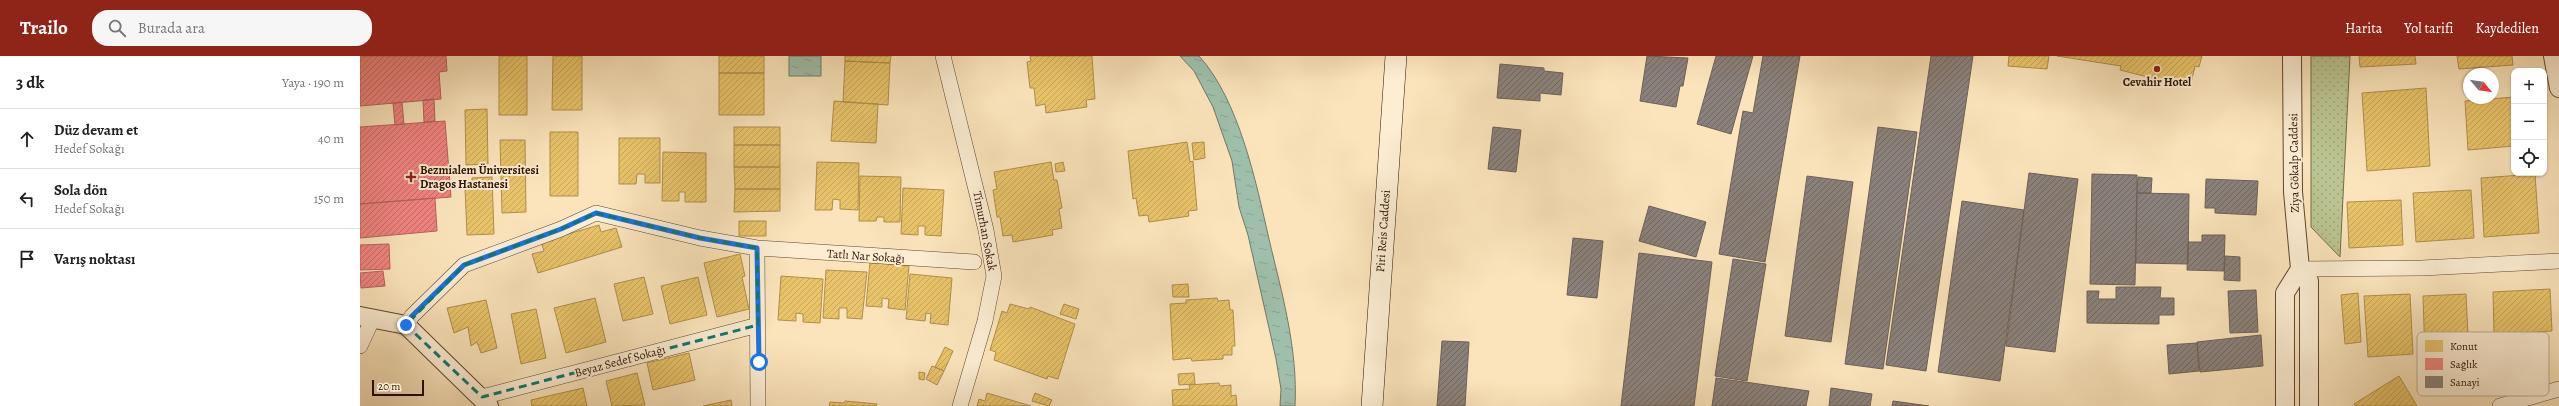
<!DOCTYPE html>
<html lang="tr">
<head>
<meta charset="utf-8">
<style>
	:root { --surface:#fff; --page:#f6f6f6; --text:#202124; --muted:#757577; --line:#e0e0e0; --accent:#8f2418 }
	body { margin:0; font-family:Alegreya,serif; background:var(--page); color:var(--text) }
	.controls { position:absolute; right:12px; top:12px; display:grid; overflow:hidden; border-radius:8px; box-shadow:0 1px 3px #0004 }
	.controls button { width:36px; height:36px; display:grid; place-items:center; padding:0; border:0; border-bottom:1px solid var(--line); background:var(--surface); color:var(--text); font:20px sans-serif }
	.compass { position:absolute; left:2103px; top:12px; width:36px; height:36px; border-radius:50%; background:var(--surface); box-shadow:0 1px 3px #0004; rotate:119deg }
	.scale { position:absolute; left:12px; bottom:10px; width:52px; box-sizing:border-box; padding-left:4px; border:2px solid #2b1200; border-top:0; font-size:11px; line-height:14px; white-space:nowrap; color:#2b1200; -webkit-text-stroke:3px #fcedd3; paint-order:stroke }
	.stop { position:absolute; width:12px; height:12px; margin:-9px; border:3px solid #1a73e8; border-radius:50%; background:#fff }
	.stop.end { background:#1a73e8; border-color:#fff; box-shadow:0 1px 4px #0008 }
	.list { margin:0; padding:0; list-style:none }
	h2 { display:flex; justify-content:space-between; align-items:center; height:52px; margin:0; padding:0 16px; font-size:17px }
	h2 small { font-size:13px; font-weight:400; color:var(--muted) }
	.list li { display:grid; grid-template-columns:26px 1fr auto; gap:12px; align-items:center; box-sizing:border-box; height:60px; padding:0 16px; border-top:1px solid var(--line) }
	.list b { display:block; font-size:15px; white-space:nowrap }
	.list p { margin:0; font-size:13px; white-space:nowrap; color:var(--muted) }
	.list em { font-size:13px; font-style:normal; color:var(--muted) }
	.icon { flex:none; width:22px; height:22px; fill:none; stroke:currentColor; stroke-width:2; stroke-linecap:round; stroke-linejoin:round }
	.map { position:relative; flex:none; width:2199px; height:350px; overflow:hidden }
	header { display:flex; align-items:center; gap:24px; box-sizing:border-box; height:56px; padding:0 20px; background:var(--accent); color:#fff }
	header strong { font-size:19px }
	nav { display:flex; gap:22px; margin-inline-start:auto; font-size:14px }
	.search { width:280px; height:36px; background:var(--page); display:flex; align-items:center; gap:10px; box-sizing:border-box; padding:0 14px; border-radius:16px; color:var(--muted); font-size:15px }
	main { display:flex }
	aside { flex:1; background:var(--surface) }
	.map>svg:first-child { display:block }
	.park { fill:url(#park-dots); stroke:#736c4a }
	.water { fill:url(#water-ripples); stroke:#717a67 }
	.homes { fill:url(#homes-hatch); stroke:#b08f4a }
	.health { fill:url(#health-hatch); stroke:#b6625b }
	.industry { fill:url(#industry-hatch); stroke:#6e6057 }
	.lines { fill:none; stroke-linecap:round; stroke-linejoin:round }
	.minor-casing { stroke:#5f462f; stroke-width:16 }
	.tertiary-casing { stroke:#5f462f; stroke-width:20 }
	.secondary-casing { stroke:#2b1200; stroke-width:22 }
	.minor { stroke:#fcedd3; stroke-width:15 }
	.tertiary { stroke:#fcedd3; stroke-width:18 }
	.secondary { stroke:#fcedd3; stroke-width:21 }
	.route { stroke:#1a73e8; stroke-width:5 }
	.marked { fill:none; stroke:#0f766e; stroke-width:3; stroke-dasharray:8 5; stroke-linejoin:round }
	.poi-dot { fill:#8f2418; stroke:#fcedd3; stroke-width:1.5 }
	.labels { text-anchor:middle; stroke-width:4; stroke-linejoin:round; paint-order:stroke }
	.poi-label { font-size:12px; font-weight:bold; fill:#2b1200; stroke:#fcedd3 }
	.street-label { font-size:12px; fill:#2b1200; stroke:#fcedd3 }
	.key { fill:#fcedd3; stroke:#bdab94; stroke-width:1 }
	.key-label { font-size:11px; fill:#2b1200 }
</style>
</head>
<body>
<header>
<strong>Trailo</strong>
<div class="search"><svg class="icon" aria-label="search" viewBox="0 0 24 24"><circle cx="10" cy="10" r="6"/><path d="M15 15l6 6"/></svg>Burada ara</div>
<nav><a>Harita</a><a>Yol tarifi</a><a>Kaydedilen</a></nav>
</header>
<main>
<aside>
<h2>3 dk<small>Yaya · 190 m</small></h2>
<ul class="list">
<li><svg class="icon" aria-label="ahead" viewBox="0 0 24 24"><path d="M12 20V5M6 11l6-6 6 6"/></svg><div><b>Düz devam et</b><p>Hedef Sokağı</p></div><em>40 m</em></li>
<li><svg class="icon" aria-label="left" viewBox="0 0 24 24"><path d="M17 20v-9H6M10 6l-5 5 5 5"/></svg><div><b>Sola dön</b><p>Hedef Sokağı</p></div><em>150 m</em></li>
<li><svg class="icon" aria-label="arrive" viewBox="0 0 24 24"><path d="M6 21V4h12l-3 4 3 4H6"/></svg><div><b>Varış noktası</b></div></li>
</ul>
</aside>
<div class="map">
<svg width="2199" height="350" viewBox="0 0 2199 350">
	<defs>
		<pattern id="park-dots" width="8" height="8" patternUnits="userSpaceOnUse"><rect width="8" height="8" fill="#bbc593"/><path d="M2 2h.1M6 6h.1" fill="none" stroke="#a1a87d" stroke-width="1.8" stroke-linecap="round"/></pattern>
		<pattern id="water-ripples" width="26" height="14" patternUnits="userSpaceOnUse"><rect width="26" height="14" fill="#9fbfac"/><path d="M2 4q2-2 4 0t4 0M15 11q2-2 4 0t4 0" fill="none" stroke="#89a392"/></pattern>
		<pattern id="homes-hatch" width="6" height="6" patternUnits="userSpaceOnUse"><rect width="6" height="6" fill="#e9c46a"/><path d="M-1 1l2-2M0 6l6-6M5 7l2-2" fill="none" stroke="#c8a75a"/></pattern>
		<pattern id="health-hatch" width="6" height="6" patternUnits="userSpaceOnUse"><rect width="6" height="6" fill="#f28482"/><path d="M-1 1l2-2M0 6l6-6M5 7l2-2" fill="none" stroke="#c46b68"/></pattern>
		<pattern id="industry-hatch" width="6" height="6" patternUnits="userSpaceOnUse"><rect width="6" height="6" fill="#8a817c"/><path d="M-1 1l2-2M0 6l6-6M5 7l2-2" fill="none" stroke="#716863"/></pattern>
	</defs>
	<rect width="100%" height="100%" fill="#fbe4bc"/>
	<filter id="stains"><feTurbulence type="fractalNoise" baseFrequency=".005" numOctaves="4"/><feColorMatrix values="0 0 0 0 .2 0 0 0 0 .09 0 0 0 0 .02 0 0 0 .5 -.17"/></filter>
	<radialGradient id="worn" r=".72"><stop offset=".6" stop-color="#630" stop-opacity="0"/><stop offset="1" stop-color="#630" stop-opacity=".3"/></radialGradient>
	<path class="park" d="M1951,0H1990L1980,201L1951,171Z"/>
	<path class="water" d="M429,0H461V20H429Z
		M820,0H839C879,44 896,126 909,183C922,238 938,293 935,350H920L921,333L916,303L888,179L879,151L872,105L853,51L834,15Z"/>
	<path class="homes" d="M139,0H167V59H139Z
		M193,0H222V54H192Z
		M359,0H404V17H359Z
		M485,0H531L530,7L485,5Z
		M670,0H732L735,43L726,44L727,51L686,57L685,48L676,50L674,32H670L667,6L671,5Z
		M1649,0H1689L1687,13L1648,10Z
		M1697,0H1842L1839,11L1835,10L1831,27L1820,24L1819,29L1760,14L1761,10Z
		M1999,0H2055L2056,8L2000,11Z
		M2097,0H2152L2153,9L2099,13Z
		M485,5L530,7L528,49L483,46Z
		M359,17H404V59H359Z
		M2066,32L2070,110L2007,115L2002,37Z
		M2154,41V90L2108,94L2105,45Z
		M474,45L518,48L516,87L471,85Z
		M127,53L128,108L106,109L105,54Z
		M374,71H420V89H374Z
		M190,76H218V140H190Z
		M259,82H300V127H285V118H277L276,128H259Z
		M140,84H165L166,156L142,157Z
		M827,86L830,106L833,105L837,154L828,155L829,160L789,166L788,159L779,160L776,142L773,143L768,95Z
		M844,86L845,102L834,104L832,87Z
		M374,89H420V111H374Z
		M303,96L346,97V146H325V136H319V145H302Z
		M457,106L499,107L498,154L480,153V144L473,143L472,154H455Z
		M691,106L694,124H697L702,152L699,153L702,172L692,174L693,179L653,186L652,179L643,180L640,161H637L633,134L637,133L634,116Z
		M703,106L705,115L696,116L695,108Z
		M374,111H420V133H375Z
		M2175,118L2179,177L2124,181L2121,122Z
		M500,120L541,121L540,166H524V161H517L516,165H499Z
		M132,121L134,178L107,179L105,132H112V122Z
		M543,132L584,134L581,180L565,179V170H558V179L541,178Z
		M375,133H420V155L374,156Z
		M2111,134L2114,182L2056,186L2053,137Z
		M2041,144L2043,189L1989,192L1987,146Z
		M379,165H406V180H379Z
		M239,169L241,176L256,172L262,191L178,217L172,198L184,195L181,186Z
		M380,198L385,220L382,221L389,253L357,261L344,207Z
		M510,206L549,210L545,254L528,252L529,243L522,242V251L506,250Z
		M466,214L507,216L502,263L487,262V252H479V263L463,262Z
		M550,218L592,222L588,269L570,267L571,258L566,257L565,265L546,263Z
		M421,220L463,223L460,267L443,266V258L436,257V265L418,264Z
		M284,221L293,258L263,265L254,228Z
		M338,221L347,259L310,268L301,230Z
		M828,228L829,241H813L812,229Z
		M2190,233L2192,275L2134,278L2133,236Z
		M1998,237L2001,286L1985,288L1981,239Z
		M2050,238L2053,298L2008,301L2004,240Z
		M2106,238L2109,299L2065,301L2063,240Z
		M235,242L246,286L206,297L194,252Z
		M857,242L858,245L869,244L870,254H873L875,290H872V299H863V303L832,305L831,302L813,304L810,248L826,247V244Z
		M126,244L137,292L121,297L117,286L111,290L108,271L94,277L87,252Z
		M650,248L669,253L670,251L715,268L698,323L688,320L687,323L634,304L636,296L630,294L642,255L647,257Z
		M704,248L719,253L716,263L700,258Z
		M176,253L186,302L161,308L151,258Z
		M585,291L593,295L584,315L575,311Z
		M329,297L335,324L293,334L287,307Z
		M572,310L584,315L577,329L566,323Z
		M559,316L565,317L564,324L559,323Z
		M277,317L285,349L252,350L246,325Z
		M834,317L835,328L819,329L818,318Z
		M2039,320L2057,350H1995L1994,348Z
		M859,327L860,330L871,329V340L876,339L877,350H813L812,334L830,333L829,329Z
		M223,332L227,350H172L171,344Z
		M627,337L671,350H617L619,343L625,345Z
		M675,337L692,344L689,350L672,345Z
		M371,344L372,350H343Z
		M485,345L517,348L516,350H469L470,346L484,347Z"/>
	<path class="health" d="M0,0H86L87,15L79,16L81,43L0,50Z
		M74,43L75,65L64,66L63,44Z
		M42,46L44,68L35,69L33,47Z
		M85,65L91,141L0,148V71Z
		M75,142L77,175L0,182V148Z
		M29,188L30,213L0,214V189Z
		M23,215L25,230L1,232L0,217Z"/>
	<path class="industry" d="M1287,0L1328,2L1323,30H1320L1316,51L1280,45Z
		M1356,0H1393L1371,78L1337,68Z
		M1403,0H1440L1405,206L1359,198L1383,55L1393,57Z
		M1571,0H1613L1566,315L1526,309Z
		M1140,8L1184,12V15L1203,17L1201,39L1180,37V45L1137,42Z
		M1133,71L1161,74L1156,116L1128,113Z
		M1518,71L1557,76L1523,313L1485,308Z
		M1669,117L1718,123L1695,296L1646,290Z
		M1732,118L1777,119L1775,229L1730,228Z
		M1447,120L1493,126L1471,286L1425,280Z
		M1778,121L1792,122L1791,137H1777Z
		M1846,123L1898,125L1896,159L1855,157V152H1845Z
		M1777,137L1829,138L1828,208L1776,207Z
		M1602,145L1664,154L1640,325L1578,316Z
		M1289,150L1346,166L1336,201L1279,185Z
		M1842,179H1865L1864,215L1827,214L1828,186H1842Z
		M1213,182L1243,185L1237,242L1207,239Z
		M1279,197L1352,206L1334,350H1261Z
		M1865,200L1880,201V225L1864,224Z
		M1373,203L1406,208L1387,325L1355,320Z
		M1756,231H1801L1800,242H1814V259H1799V268L1727,267V235H1739L1738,243H1756Z
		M1896,234L1898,276L1870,277L1868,235Z
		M1901,279L1903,310L1840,316L1837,286Z
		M1082,285L1109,286L1105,350H1077Z
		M1837,287L1839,315L1809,318L1807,289Z
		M1356,322L1449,335L1446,350H1352Z
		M1471,332L1512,338L1510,350H1469Z
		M1533,345L1569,350H1532Z"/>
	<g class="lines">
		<g class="minor-casing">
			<path id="minor" d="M583,0L626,174L634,220L625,265L600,350
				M397,192L614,206
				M1940,213L2062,212L2199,205
				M46,269L52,260L104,209L201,173L236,157L340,182L397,192L398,350
				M0,290L13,262
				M122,341L398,269
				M2140,350L2199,333"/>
		</g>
		<g class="tertiary-casing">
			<path id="tertiary" d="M1932,0L1933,136L1940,213L1949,225V350
				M2193,0L2199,32
				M0,260L46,269L129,350
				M1925,350V237L1940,213"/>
		</g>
		<g class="secondary-casing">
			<path id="secondary" d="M1012,350L1036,0"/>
		</g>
		<use href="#minor" class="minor"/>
		<use href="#tertiary" class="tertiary"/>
		<use href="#secondary" class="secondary"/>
	</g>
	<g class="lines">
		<path class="route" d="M46,269L52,260L104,209L201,173L236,157L340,182L397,192L399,306"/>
	</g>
	<path class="marked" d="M236,157L340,182L397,192L398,269L122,341L46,269L104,209L201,173Z"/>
	<g class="poi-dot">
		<circle cx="1797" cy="13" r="4"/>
		<path d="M49 115h4v4h4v4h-4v4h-4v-4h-4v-4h4z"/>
	</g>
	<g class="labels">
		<g class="poi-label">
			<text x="1797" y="30">Cevahir Hotel</text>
			<text x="60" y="118" text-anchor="start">Bezmialem Üniversitesi<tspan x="60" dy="14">Dragos Hastanesi</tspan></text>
		</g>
		<g class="street-label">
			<text transform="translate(1934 107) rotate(-91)" y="4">Ziya Gökalp Caddesi</text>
			<text transform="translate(625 175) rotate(79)" y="4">Timurhan Sokak</text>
			<text transform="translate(1023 175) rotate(-86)" y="4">Piri Reis Caddesi</text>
			<text transform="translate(506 200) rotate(4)" y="4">Tatlı Nar Sokağı</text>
			<text transform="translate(260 305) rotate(-15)" y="4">Beyaz Sedef Sokağı</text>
		</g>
	</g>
	<rect x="2057" y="276" width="132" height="64" rx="6" class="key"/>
	<rect x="2065" y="284" width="18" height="12" fill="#e9c46a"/>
	<rect x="2065" y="302" width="18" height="12" fill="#f28482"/>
	<rect x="2065" y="320" width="18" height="12" fill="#8a817c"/>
	<g class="key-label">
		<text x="2090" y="294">Konut</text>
		<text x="2090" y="312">Sağlık</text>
		<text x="2090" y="330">Sanayi</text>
	</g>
	<rect width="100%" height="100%" filter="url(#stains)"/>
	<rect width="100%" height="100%" fill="url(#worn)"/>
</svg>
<div class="controls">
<button>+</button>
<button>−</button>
<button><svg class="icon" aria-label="locate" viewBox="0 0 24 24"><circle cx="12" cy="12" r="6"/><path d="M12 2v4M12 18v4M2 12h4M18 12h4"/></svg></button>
</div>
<svg class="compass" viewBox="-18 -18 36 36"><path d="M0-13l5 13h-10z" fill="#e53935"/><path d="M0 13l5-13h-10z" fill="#757577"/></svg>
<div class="scale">20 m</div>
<div class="stop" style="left:399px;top:306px"></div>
<div class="stop end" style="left:46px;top:269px"></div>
</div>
</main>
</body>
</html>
